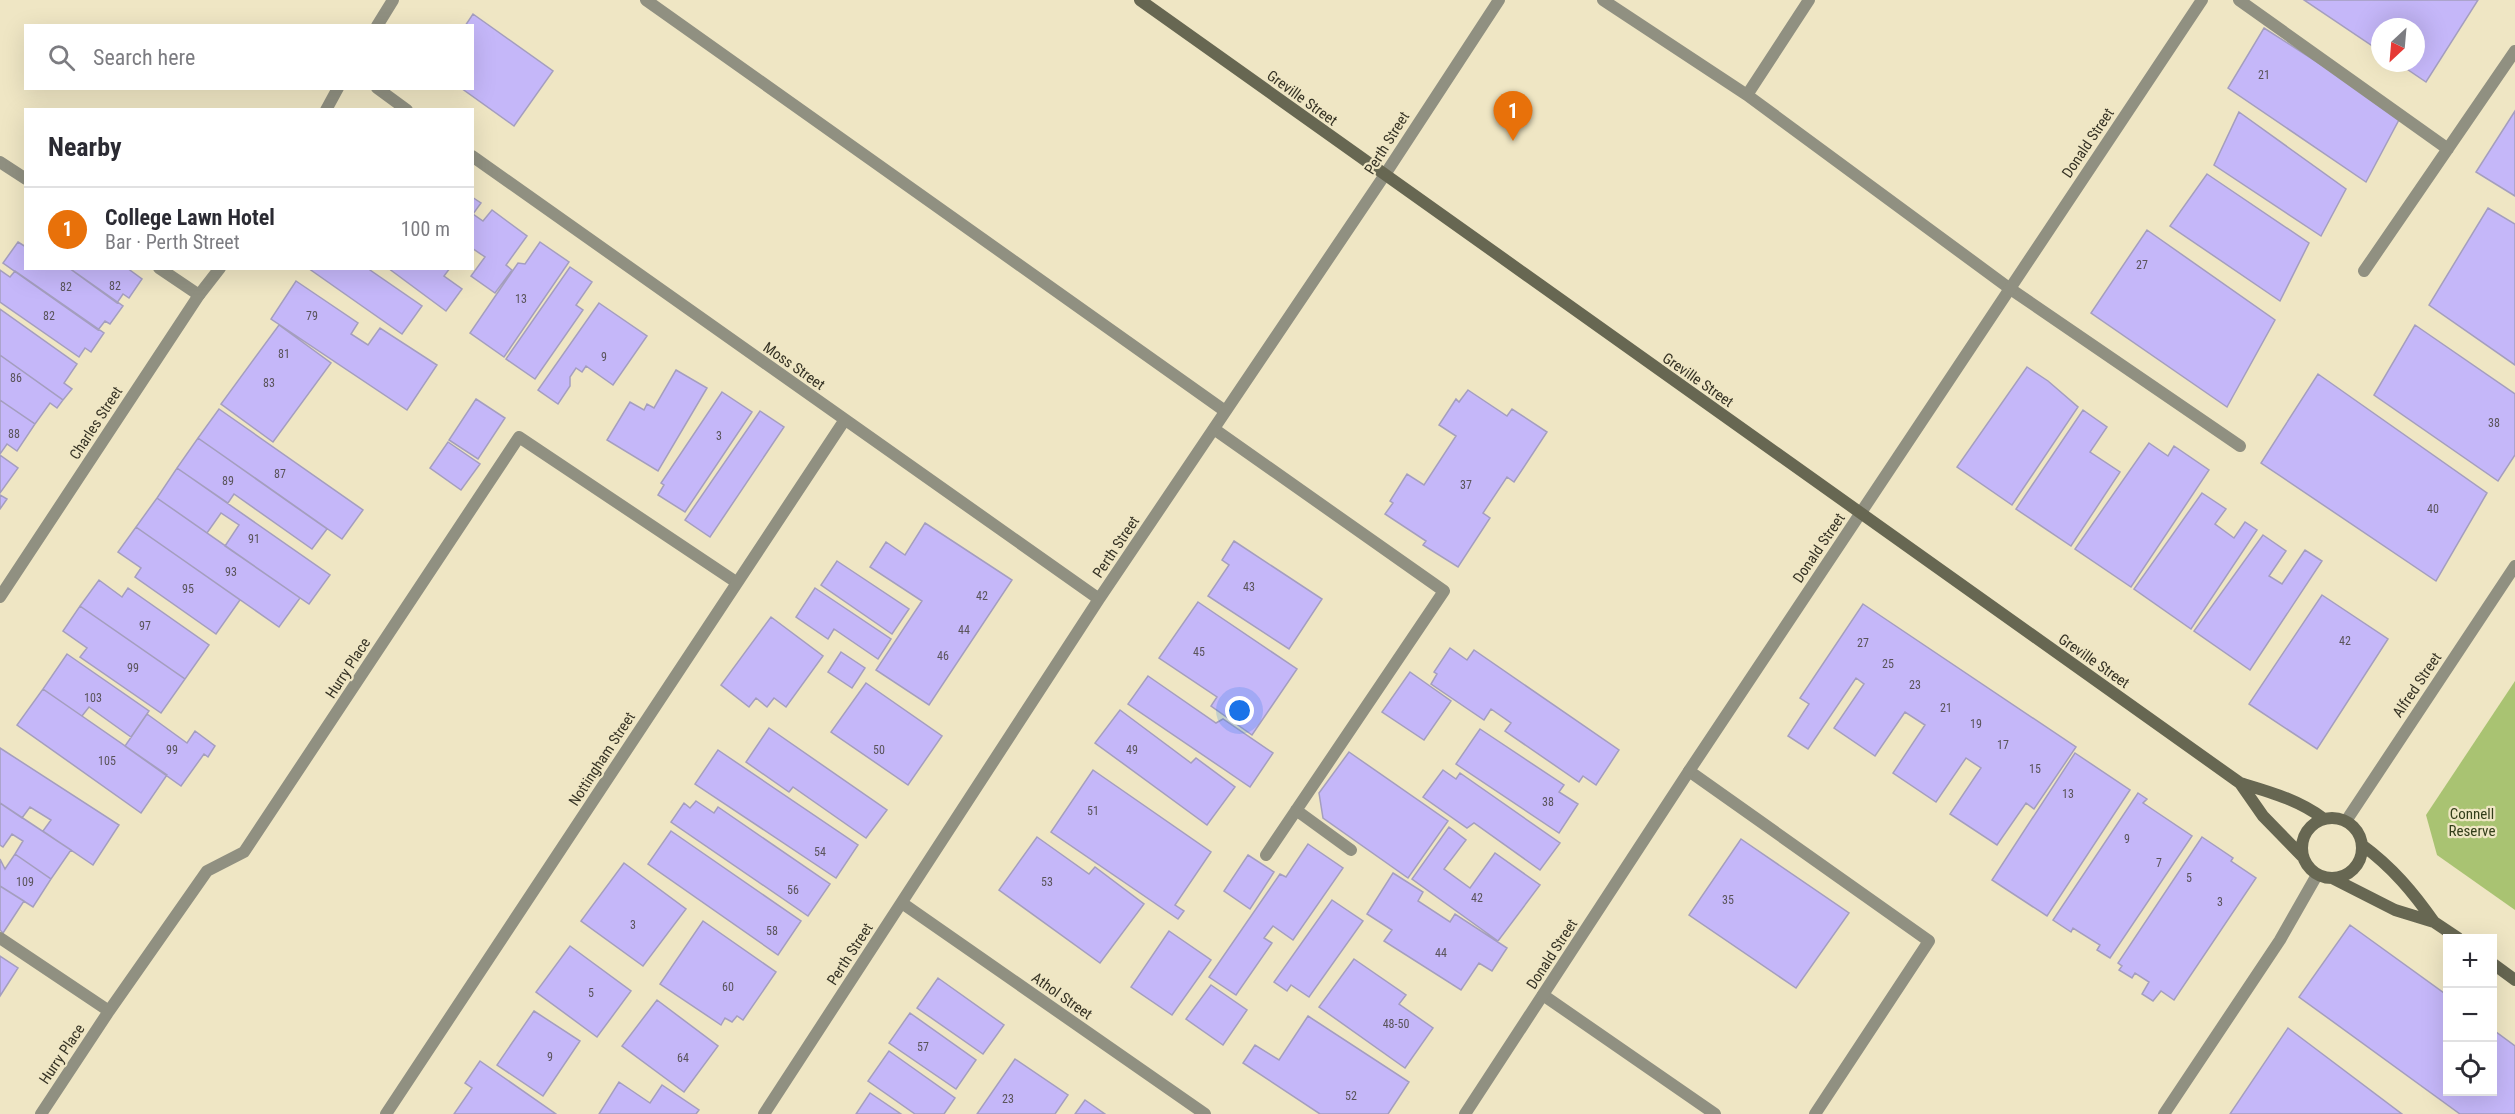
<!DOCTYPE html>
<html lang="en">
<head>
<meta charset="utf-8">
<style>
	:root { --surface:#fff; --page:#f2f2f3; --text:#2b2b33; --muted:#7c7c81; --line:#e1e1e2; --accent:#8344ba }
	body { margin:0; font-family:"Roboto Condensed",sans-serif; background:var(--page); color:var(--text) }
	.controls { position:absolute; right:18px; bottom:18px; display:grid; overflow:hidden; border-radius:0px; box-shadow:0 6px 24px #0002 }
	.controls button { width:54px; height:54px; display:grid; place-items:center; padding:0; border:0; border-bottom:2px solid var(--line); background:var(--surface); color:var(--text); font:30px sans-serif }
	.compass { position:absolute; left:2371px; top:18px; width:54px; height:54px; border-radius:50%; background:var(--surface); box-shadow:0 6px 24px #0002; rotate:206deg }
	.you { position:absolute; left:1240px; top:711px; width:21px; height:21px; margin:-15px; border:4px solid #fff; border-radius:50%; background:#1a73e8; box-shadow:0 0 0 9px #1a73e833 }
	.badge { display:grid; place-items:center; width:39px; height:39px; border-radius:50%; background:var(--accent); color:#fff; font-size:20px; font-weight:700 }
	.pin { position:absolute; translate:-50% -50px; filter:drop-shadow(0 2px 3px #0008) }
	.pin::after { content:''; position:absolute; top:32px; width:21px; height:18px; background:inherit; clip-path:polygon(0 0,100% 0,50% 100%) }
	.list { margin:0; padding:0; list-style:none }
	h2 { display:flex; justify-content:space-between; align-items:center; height:78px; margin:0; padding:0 24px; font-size:26px }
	h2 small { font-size:20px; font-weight:400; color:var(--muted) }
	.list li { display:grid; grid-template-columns:39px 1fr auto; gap:18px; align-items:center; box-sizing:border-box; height:84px; padding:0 24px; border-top:2px solid var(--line) }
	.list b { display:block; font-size:22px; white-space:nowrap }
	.list p { margin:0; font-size:20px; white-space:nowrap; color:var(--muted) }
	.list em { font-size:20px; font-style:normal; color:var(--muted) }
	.icon { flex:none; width:33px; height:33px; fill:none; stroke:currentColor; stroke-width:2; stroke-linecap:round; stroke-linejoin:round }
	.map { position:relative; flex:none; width:2515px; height:1114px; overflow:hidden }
	.search { position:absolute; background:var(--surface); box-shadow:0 6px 24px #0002; left:24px; top:24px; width:450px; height:66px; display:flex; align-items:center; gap:15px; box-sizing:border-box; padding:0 21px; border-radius:0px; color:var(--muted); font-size:22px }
	.panel { position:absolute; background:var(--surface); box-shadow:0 6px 24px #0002; left:24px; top:108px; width:450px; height:162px; border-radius:0px }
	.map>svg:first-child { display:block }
	.green { fill:#a9c372 }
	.building { fill:#c5b7f9; stroke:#a49ebe; stroke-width:1.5 }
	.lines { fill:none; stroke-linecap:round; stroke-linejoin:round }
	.lane { stroke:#909081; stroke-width:12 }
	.street { stroke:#909081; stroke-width:12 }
	.secondary { stroke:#676752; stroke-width:12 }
	.labels { text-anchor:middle; stroke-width:4.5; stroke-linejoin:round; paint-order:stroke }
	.number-label { font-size:12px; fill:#5a545a }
	.street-label { font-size:15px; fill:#363325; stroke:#efe6c4 }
	.park-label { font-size:15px; fill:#333e1a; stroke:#efe6c4 }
</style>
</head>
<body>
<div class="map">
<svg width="2515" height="1114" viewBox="0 0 2515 1114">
	<rect width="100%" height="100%" fill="#efe6c4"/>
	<path class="green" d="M2515,681V910L2437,855L2426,815Z"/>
	<path class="building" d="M2304,0H2478L2426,82L2398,63H2416V27H2380V51Z
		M473,14L553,71L514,126L461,88H472V26H465Z
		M2264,28L2401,116L2366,182L2228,88Z
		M2515,111V196L2476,172Z
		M2239,112L2346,189L2321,236L2214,165Z
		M2207,174L2309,243L2280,301L2170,226Z
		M472,197L481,203L473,214L483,221L492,210L527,236L506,265L512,270L495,293L471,276L485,257L472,248Z
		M2488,208L2515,224V365L2429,305Z
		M2147,230L2275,320L2227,407L2091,313Z
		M18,242L26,247V268H69L123,306L110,324L105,321L98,330L3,263Z
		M540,242L569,262L504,357L470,333L518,263L525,264Z
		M570,267L592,282L576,305L583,310L535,379L506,359Z
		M69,268H127L142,279L129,298L123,294L117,303Z
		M308,268H367L422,306L402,334Z
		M388,268H450L444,276L462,289L446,311Z
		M0,270L10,277L15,271L104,333L91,352L85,348L79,357L0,302Z
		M296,281L358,323L351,334L368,345L380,328L437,365L407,410L271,319Z
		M599,303L647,336L613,385L586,366L582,372L576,368L570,377V386L558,404L538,390Z
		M0,309L77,364L64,383L72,389L63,400L0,355Z
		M279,325L331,363L273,442L221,404Z
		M2415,325L2515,394V455L2498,481L2374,395Z
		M0,355L63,400L57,408L50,403L35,424L0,400Z
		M2027,367L2048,381L2078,407L2012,505L1957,467Z
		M676,370L707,388L658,471L607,440L630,402L644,410L647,404L654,408Z
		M2318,374L2487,493L2436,581L2261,463Z
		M1468,390L1507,416L1512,409L1547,432L1514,482L1507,477L1483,513L1490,518L1458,567L1423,545L1426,541L1385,514L1393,503L1390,501L1407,474L1424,485L1456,436L1439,425L1456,399L1459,402Z
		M722,392L752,412L685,512L658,495L664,485L661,483Z
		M476,399L505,418L478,459L449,440Z
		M0,400L35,424L17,451L7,444L0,454Z
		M219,409L363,510L342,539L198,438Z
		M2083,410L2107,427L2090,452L2120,472L2071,546L2016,509Z
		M760,411L784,427L710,537L685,520Z
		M198,438L327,529L312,549L234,494L228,503L177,468Z
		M448,442L480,464L461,490L430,468Z
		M2149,443L2168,456L2174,446L2209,470L2131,587L2075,549Z
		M0,455L18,468L0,493Z
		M177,468L330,575L309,604L225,546L239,525L221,513L207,533L157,498Z
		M2202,493L2226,509L2215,524L2234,538L2245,522L2257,530L2191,629L2134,589Z
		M0,495L7,499L0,509Z
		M157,498L300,598L279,627L136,527Z
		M925,523L1012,580L929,705L876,670L922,601L870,567L886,542L905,555Z
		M136,527L240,600L216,634L135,577L141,568L118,552Z
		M2263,535L2286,551L2269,576L2282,584L2305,550L2322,561L2250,670L2194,631Z
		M1234,541L1322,599L1289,649L1208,596L1229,565L1222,560Z
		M837,561L909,609L892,634L821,585Z
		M99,580L122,597L128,588L209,645L185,679L80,606Z
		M815,588L891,639L878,659L834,629L828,639L796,617Z
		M2322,595L2388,639L2317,749L2249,704Z
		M1198,602L1297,669L1252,735L1211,706L1217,697L1159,658Z
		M1863,604L2076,747L2034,809L2026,803L1997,845L1950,814L1981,768L1966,758L1936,802L1893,773L1925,725L1905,712L1875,756L1834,728L1864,684L1856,678L1808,749L1788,736L1809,704L1800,698Z
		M80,606L185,679L161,713L80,657L87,648L63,631Z
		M771,617L823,656L786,707L774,698L767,707L756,698L749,707L721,685Z
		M1450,648L1467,660L1474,650L1619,750L1596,785L1583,776L1579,782L1505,731L1511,723L1491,709L1484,720L1431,684L1437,674L1434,672Z
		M841,652L865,668L852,688L828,672Z
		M67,654L149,711L131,737L89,707L82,716L43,689Z
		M1410,672L1451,701L1424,740L1382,712Z
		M1148,676L1216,723L1223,719L1273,753L1250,787L1128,704Z
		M866,683L942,736L908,785L831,732Z
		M43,689L167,775L141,813L17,725Z
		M1120,710L1191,763L1196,758L1235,787L1207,825L1095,743Z
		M147,714L187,743L195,731L215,746L208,757L204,754L181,786L125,746Z
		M769,728L887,810L866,838L793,787L789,792L746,762Z
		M1480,729L1564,785L1559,792L1578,804L1559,833L1456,764Z
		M0,748L119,825L93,865L43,831L51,820L30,807L22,818L0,803Z
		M718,750L858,845L836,878L695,784Z
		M1349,752L1448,821L1408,878L1323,818L1319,793Z
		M2075,753L2130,790L2047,916L1992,880Z
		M1093,770L1211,852L1175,905L1184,911L1178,919L1051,832Z
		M1443,770L1456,779L1460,773L1560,843L1540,870L1474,823L1467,828L1423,797Z
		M2138,793L2147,799L2143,803L2192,836L2110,958L2097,950L2100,945L2073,928L2071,932L2053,920Z
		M696,801L714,813L718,807L830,884L808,916L671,822L684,803L690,808Z
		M0,803L71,850L51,879L15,854L23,841L12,834L3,847L0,845Z
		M1449,827L1466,840L1444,869L1470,888L1495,853L1540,885L1498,941L1412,879Z
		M671,831L801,921L778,955L648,864Z
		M1037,837L1089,874L1095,867L1144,904L1100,963L999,890Z
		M2202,837L2233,858L2231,861L2256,878L2174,1000L2161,991L2153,1001L2142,994L2149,982L2135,973L2132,978L2119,970L2122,966L2118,963Z
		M1741,839L1849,913L1796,988L1689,915Z
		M1308,844L1343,868L1293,940L1273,926L1264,938L1272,943L1236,995L1209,977L1280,874L1286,877Z
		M15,854L51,879L33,907L0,886V859L5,869Z
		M1248,855L1274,872L1250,909L1224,891Z
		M624,863L686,909L643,966L581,921Z
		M1393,873L1423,892L1418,901L1450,922L1455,914L1507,948L1492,971L1479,963L1461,990L1384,941L1392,930L1367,914Z
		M0,886L24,901L3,933L0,930Z
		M1332,900L1363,921L1309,997L1291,985L1287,991L1274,982Z
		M703,921L776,972L743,1020L737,1016L732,1022L725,1018L721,1025L660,984Z
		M2350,925L2448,996V1092H2492V1029L2515,1046V1114H2460L2299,997Z
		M1169,931L1211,960L1172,1015L1131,987Z
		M570,946L631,991L597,1037L536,992Z
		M0,956L18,968L0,996Z
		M1354,959L1406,995L1399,1004L1433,1028L1405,1068L1319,1007Z
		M938,978L1004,1025L983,1054L917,1008Z
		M1211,985L1247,1010L1223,1045L1186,1019Z
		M657,1000L718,1046L684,1092L622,1046Z
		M534,1011L580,1041L543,1096L497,1065Z
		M910,1013L976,1060L956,1089L889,1043Z
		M1308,1016L1409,1082L1388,1114H1320L1243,1063L1255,1045L1279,1060Z
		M2288,1028L2402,1114H2230Z
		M889,1051L955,1098L944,1114H915L868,1081Z
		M1015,1059L1068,1095L1055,1114H977Z
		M480,1061L556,1114H454L472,1088L465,1083Z
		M619,1082L650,1103L662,1085L699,1110L696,1114H599Z
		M870,1093L901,1114H856Z
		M1085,1100L1105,1114H1075Z"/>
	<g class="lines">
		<path class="lane" d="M646,0L1225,411
			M1603,0L1747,95L2009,288L2240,446
			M2239,0L2448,149
			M1747,95L1809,0
			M0,162L26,179
			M159,268L199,295
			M2364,271L2515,51
			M1214,429L1444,591L1266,855
			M1689,771L1929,941L1815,1114
			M1296,810L1351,850
			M0,938L109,1011
			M1543,995L1715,1114
			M41,1114L109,1011L207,871L244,852L519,437L736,582"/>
		<path class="street" d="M377,26L393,0
			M377,88L407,110
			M326,110L338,88
			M472,156L1099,599
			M0,597L199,295L220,268
			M2346,821L2515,566
			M902,903L1205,1114
			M386,1114L844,421
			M764,1114L1099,599L1384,176L1499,0
			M1465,1114L1689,771L2202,0
			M2164,1114L2280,940L2317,875"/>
		<path class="secondary" d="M1140,0L2240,783C2270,792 2299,800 2324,819
			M2240,783L2263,816L2302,856
			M2302 848a30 30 0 1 1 60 0a30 30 0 1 1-60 0Z
			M2362,845C2392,867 2413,892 2434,922
			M2334,879L2395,910L2434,922L2458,938
			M2492,963L2515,980"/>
	</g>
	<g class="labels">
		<g class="number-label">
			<text x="2264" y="79">21</text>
			<text x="2142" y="269">27</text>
			<text x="115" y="290">82</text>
			<text x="66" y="291">82</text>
			<text x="521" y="303">13</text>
			<text x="49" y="320">82</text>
			<text x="312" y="320">79</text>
			<text x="284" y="358">81</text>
			<text x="604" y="361">9</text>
			<text x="16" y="382">86</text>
			<text x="269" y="387">83</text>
			<text x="2494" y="427">38</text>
			<text x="14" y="438">88</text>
			<text x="719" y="440">3</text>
			<text x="280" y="478">87</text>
			<text x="228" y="485">89</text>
			<text x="1466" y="489">37</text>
			<text x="2433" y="513">40</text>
			<text x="254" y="543">91</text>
			<text x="231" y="576">93</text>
			<text x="1249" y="591">43</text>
			<text x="188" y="593">95</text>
			<text x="982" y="600">42</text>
			<text x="145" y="630">97</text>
			<text x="964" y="634">44</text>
			<text x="2345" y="645">42</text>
			<text x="1863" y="647">27</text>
			<text x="1199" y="656">45</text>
			<text x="943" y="660">46</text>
			<text x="1888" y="668">25</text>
			<text x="133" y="672">99</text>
			<text x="1915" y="689">23</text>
			<text x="93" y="702">103</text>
			<text x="1946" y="712">21</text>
			<text x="1976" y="728">19</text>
			<text x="2003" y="749">17</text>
			<text x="172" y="754">99</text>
			<text x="879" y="754">50</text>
			<text x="1132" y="754">49</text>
			<text x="107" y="765">105</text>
			<text x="2035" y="773">15</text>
			<text x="2068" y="798">13</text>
			<text x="1548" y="806">38</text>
			<text x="1093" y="815">51</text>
			<text x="2127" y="843">9</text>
			<text x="820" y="856">54</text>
			<text x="2159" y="867">7</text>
			<text x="2189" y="882">5</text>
			<text x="25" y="886">109</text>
			<text x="1047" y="886">53</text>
			<text x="793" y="894">56</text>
			<text x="1477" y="902">42</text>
			<text x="1728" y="904">35</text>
			<text x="2220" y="906">3</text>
			<text x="633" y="929">3</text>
			<text x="772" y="935">58</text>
			<text x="1441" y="957">44</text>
			<text x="728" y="991">60</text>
			<text x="591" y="997">5</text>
			<text x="1396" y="1028">48-50</text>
			<text x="923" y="1051">57</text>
			<text x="550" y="1061">9</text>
			<text x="683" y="1062">64</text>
			<text x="1351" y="1100">52</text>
			<text x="1008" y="1103">23</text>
		</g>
		<g class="street-label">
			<text transform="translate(1302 98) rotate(36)" y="5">Greville Street</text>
			<text transform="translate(1387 143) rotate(-58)" y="5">Perth Street</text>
			<text transform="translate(2088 143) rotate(-56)" y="5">Donald Street</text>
			<text transform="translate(794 366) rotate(35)" y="5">Moss Street</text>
			<text transform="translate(1698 380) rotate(35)" y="5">Greville Street</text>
			<text transform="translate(96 423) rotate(-57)" y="5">Charles Street</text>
			<text transform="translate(1116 547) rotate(-56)" y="5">Perth Street</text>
			<text transform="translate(1819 548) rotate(-56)" y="5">Donald Street</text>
			<text transform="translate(2094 661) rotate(35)" y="5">Greville Street</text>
			<text transform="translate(348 668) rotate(-57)" y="5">Hurry Place</text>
			<text transform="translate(2417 685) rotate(-56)" y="5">Alfred Street</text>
			<text transform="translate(602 759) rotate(-57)" y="5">Nottingham Street</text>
			<text transform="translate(850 954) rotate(-57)" y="5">Perth Street</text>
			<text transform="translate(1552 954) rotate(-57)" y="5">Donald Street</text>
			<text transform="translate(1062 996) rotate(35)" y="5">Athol Street</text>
			<text transform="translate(62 1054) rotate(-56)" y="5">Hurry Place</text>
		</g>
		<g class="park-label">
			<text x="2472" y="819">Connell<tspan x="2472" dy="17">Reserve</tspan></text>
		</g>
	</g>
</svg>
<div class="controls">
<button>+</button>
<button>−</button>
<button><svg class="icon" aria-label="locate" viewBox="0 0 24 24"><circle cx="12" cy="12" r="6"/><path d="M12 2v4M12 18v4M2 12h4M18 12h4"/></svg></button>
</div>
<svg class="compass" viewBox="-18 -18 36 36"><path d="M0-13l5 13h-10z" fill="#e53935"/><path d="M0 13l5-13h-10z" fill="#7c7c81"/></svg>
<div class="you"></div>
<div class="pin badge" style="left:1513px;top:141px;background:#e8710a">1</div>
<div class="search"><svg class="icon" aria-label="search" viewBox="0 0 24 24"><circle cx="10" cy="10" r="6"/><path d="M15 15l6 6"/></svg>Search here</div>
<section class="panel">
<h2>Nearby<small></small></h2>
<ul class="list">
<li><span class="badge" style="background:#e8710a">1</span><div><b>College Lawn Hotel</b><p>Bar · Perth Street</p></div><em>100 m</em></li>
</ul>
</section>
</div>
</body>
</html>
